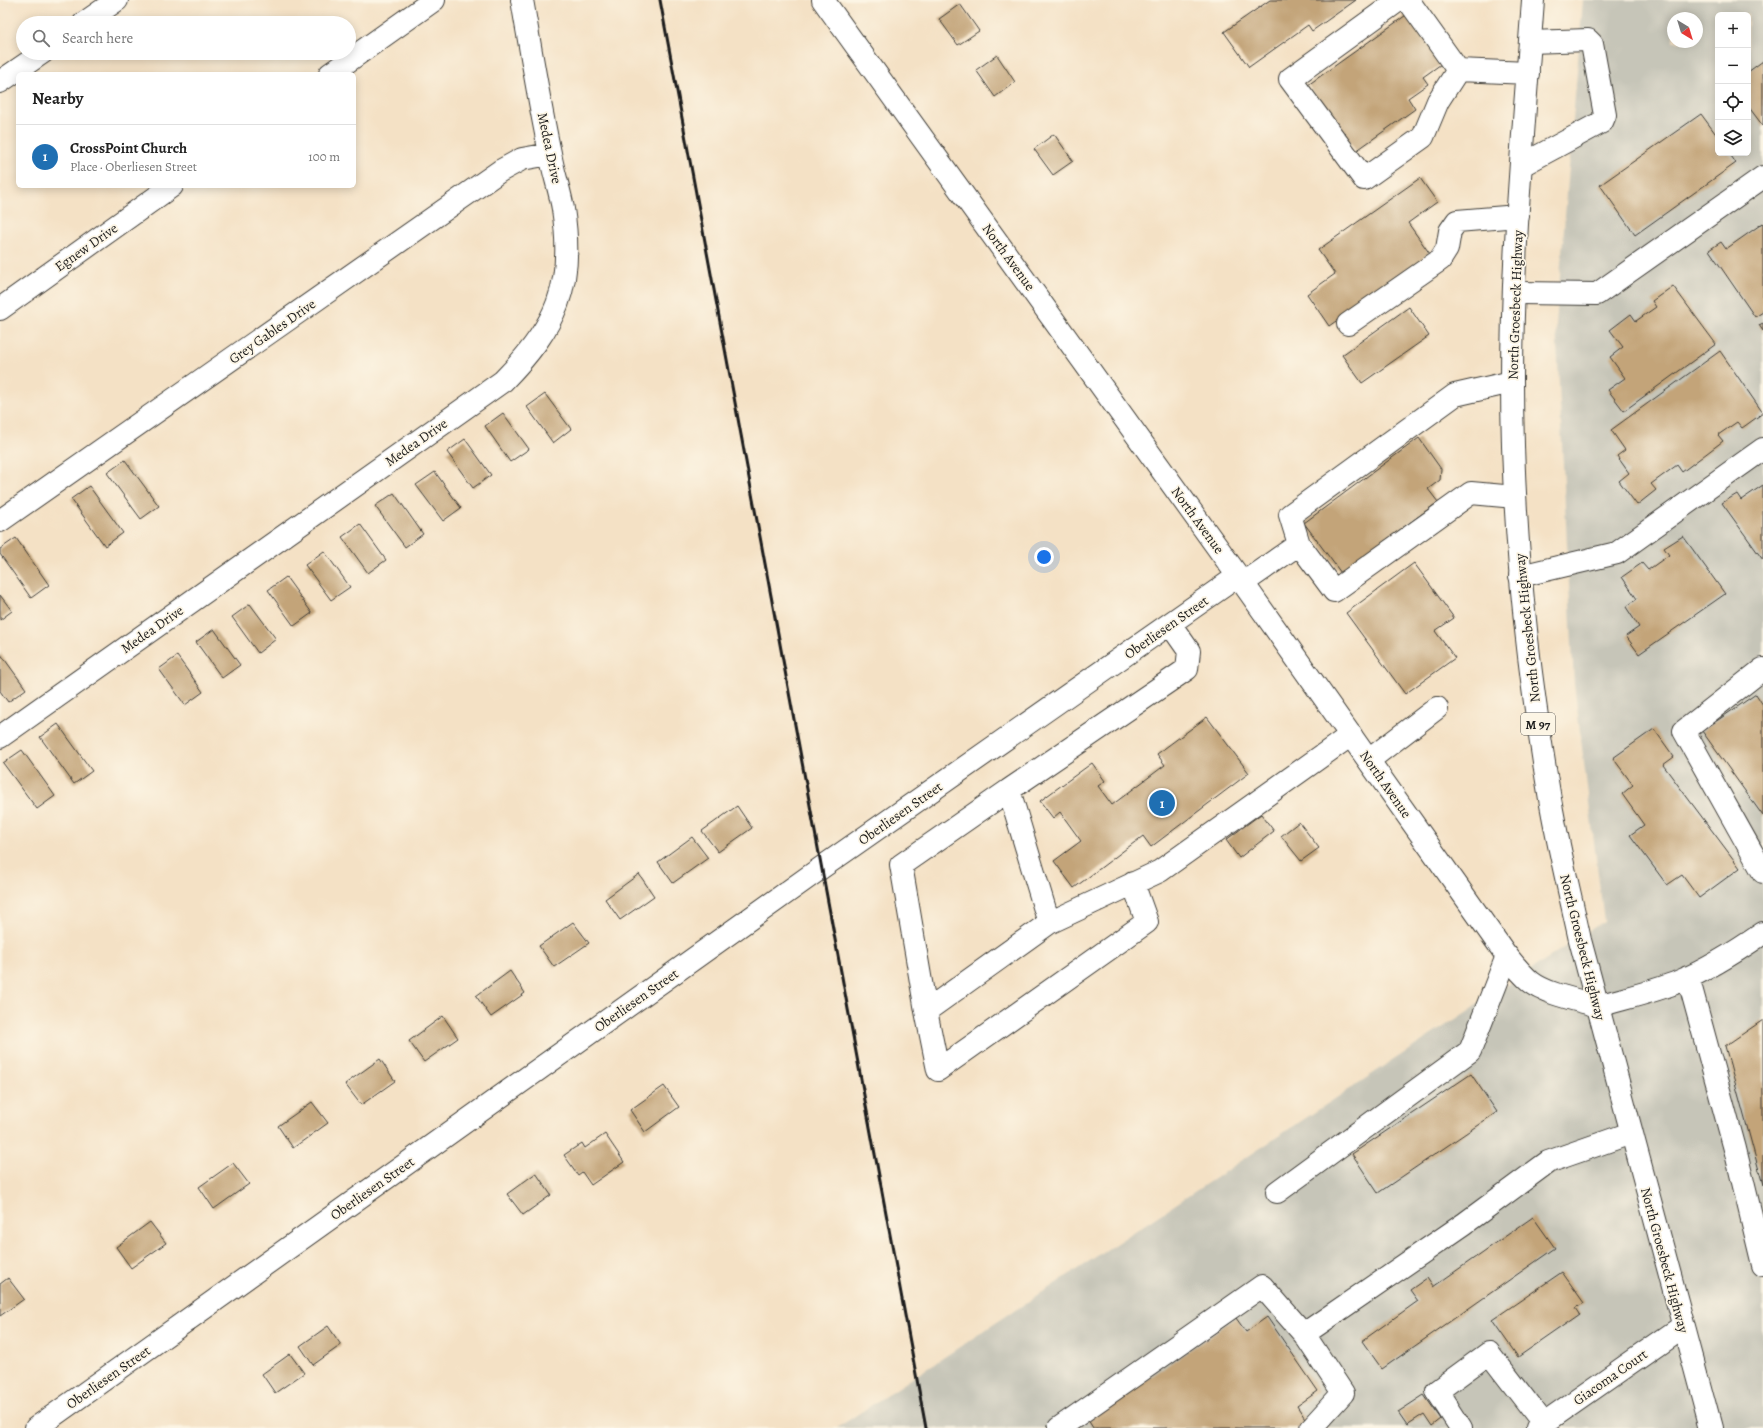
<!DOCTYPE html>
<html lang="en">
<head>
<meta charset="utf-8">
<style>
	:root { --surface:#fff; --page:#f2f2f2; --text:#222; --muted:#767676; --line:#e0e0e0; --accent:#1f6fb2 }
	body { margin:0; font-family:Alegreya,serif; background:var(--page); color:var(--text) }
	.controls { position:absolute; right:12px; top:12px; display:grid; overflow:hidden; border-radius:6px; box-shadow:0 2px 10px #0003 }
	.controls button { width:36px; height:36px; display:grid; place-items:center; padding:0; border:0; border-bottom:1px solid var(--line); background:var(--surface); color:var(--text); font:20px sans-serif }
	.compass { position:absolute; left:1667px; top:12px; width:36px; height:36px; border-radius:50%; background:var(--surface); box-shadow:0 2px 10px #0003; rotate:142deg }
	.you { position:absolute; left:1044px; top:557px; width:14px; height:14px; margin:-10px; border:3px solid #fff; border-radius:50%; background:#1a73e8; box-shadow:0 0 0 6px #1a73e833 }
	.badge { display:grid; place-items:center; width:26px; height:26px; border-radius:50%; background:var(--accent); color:#fff; font-size:13px; font-weight:700 }
	.pin { position:absolute; translate:-50% -50%; border:2px solid #fff; box-shadow:0 1px 4px #0006 }
	.list { margin:0; padding:0; list-style:none }
	h2 { display:flex; justify-content:space-between; align-items:center; height:52px; margin:0; padding:0 16px; font-size:17px }
	h2 small { font-size:13px; font-weight:400; color:var(--muted) }
	.list li { display:grid; grid-template-columns:26px 1fr auto; gap:12px; align-items:center; box-sizing:border-box; height:64px; padding:0 16px; border-top:1px solid var(--line) }
	.list b { display:block; font-size:15px; white-space:nowrap }
	.list p { margin:0; font-size:13px; white-space:nowrap; color:var(--muted) }
	.list em { font-size:13px; font-style:normal; color:var(--muted) }
	.icon { flex:none; width:22px; height:22px; fill:none; stroke:currentColor; stroke-width:2; stroke-linecap:round; stroke-linejoin:round }
	.map { position:relative; flex:none; width:1763px; height:1428px; overflow:hidden }
	.search { position:absolute; background:var(--surface); box-shadow:0 2px 10px #0003; left:16px; top:16px; width:340px; height:44px; display:flex; align-items:center; gap:10px; box-sizing:border-box; padding:0 14px; border-radius:22px; color:var(--muted); font-size:15px }
	.panel { position:absolute; background:var(--surface); box-shadow:0 2px 10px #0003; left:16px; top:72px; width:340px; height:116px; border-radius:6px }
	.map>svg:first-child { display:block }
	.industrial { fill:#c6c5b8; fill-rule:evenodd }
	.building { fill:#c3a479 }
	.lines { fill:none; stroke-linecap:round; stroke-linejoin:round }
	.minor-casing { stroke:#3c3a35; stroke-width:24 }
	.major-casing { stroke:#3c3a35; stroke-width:24 }
	.minor { stroke:#fff; stroke-width:22 }
	.major { stroke:#fff; stroke-width:22 }
	.rail { stroke:#1c1c1c; stroke-width:3 }
	.labels { text-anchor:middle; stroke-width:3.5; stroke-linejoin:round; paint-order:stroke }
	.shield { fill:#fcf5e5; stroke:#5f5d58; stroke-width:1 }
	.shield-label { font-size:13px; font-weight:bold; fill:#1c1c1c }
	.street-label { font-size:14px; fill:#1c1c1c; stroke:#fcf5e5 }
</style>
</head>
<body>
<div class="map">
<svg width="1763" height="1428" viewBox="0 0 1763 1428">
	<rect width="100%" height="100%" fill="#fcf5e5"/>
	<filter id="ink" filterUnits="userSpaceOnUse"><feTurbulence type="fractalNoise" baseFrequency=".025" numOctaves="2"/><feDisplacementMap in="SourceGraphic" scale="8" xChannelSelector="R" yChannelSelector="G"/><feConvolveMatrix kernelMatrix="1 2 1 2 8 2 1 2 1" color-interpolation-filters="sRGB"/></filter>
	<filter id="wash" filterUnits="userSpaceOnUse"><feTurbulence type="fractalNoise" baseFrequency=".012" numOctaves="4" result="noise"/><feDisplacementMap in="SourceGraphic" scale="16" xChannelSelector="R" yChannelSelector="G"/><feGaussianBlur stdDeviation="0.9" result="paint"/><feColorMatrix in="noise" values="0 0 0 0 0 0 0 0 0 0 0 0 0 0 0 0 0 1.4 0 .05"/><feComposite in="paint" operator="in"/></filter>
	<g filter="url(#wash)">
		<rect width="100%" height="100%" fill="#f4e1c5"/>
		<path class="industrial" d="M1583,0H1763V1428H837L1604,921L1574,684L1556,324ZM1718,15H1748V153H1718ZM1673,18H1697V42H1673Z"/>
		<g id="blocks">
			<path class="building" d="M1270,0H1356L1312,31L1308,25L1249,67L1224,32Z
				M960,4L979,31L958,45L939,19Z
				M1409,13L1444,62L1423,77L1428,84L1408,98L1415,109L1356,151L1308,85Z
				M997,55L1015,82L995,97L976,70Z
				M1763,61V126L1748,106V72Z
				M1701,114L1718,137V153H1729L1736,163L1635,235L1600,185Z
				M1054,134L1073,161L1053,175L1034,149Z
				M1420,178L1437,202L1408,223L1430,254L1329,326L1307,294L1335,274L1318,250Z
				M1763,223V312L1755,317L1709,250L1721,242L1726,249Z
				M1673,286L1716,344L1624,411L1608,390L1625,378L1610,357L1623,347L1610,330L1631,314L1636,321L1656,307L1652,301Z
				M1409,307L1429,336L1362,383L1342,355Z
				M1763,323V331L1759,325Z
				M1720,351L1763,413L1742,428L1737,422L1718,435L1723,441L1682,472L1677,465L1651,484L1656,490L1637,505L1619,481L1629,473L1617,456L1625,450L1611,430Z
				M545,394L571,429L553,443L527,407Z
				M503,413L529,449L510,462L485,426Z
				M1419,438L1441,469L1440,480L1428,489L1438,502L1341,573L1304,523Z
				M465,439L491,475L473,488L447,452Z
				M125,460L159,506L141,519L107,473Z
				M435,472L461,508L443,521L416,485Z
				M1763,485V560L1722,503L1737,494L1741,500Z
				M89,486L123,533L105,546L71,499Z
				M394,493L423,534L405,547L375,506Z
				M360,524L386,560L368,573L342,537Z
				M1683,536L1725,594L1639,654L1626,636L1639,627L1626,607L1637,599L1622,577L1642,563L1648,570L1669,555L1664,548Z
				M16,538L49,585L31,598L0,554V549Z
				M324,551L350,587L331,600L305,565Z
				M1414,563L1454,618L1435,631L1455,658L1405,694L1346,613Z
				M286,577L312,613L294,626L268,590Z
				M0,595L12,611L0,620Z
				M250,604L276,639L258,653L232,617Z
				M214,629L240,665L222,678L196,642Z
				M0,653L26,689L8,702L0,691Z
				M177,656L203,692L185,705L159,669Z
				M1756,694L1763,705V816L1702,731Z
				M1207,717L1249,773L1151,847L1143,836L1074,888L1054,861L1081,841L1060,812L1053,818L1040,801L1092,763L1105,781L1098,786L1112,805L1165,765L1157,754Z
				M58,724L92,771L74,784L40,737Z
				M1654,729L1674,757L1663,765L1740,868L1699,898L1682,875L1667,885L1630,835L1644,825L1622,794L1633,785L1613,758Z
				M22,750L55,796L37,809L3,763Z
				M737,806L752,828L718,852L702,831Z
				M1261,814L1274,831L1239,858L1226,840Z
				M1299,822L1319,848L1301,861L1281,836Z
				M692,837L708,858L673,883L658,862Z
				M639,874L654,896L620,920L605,899Z
				M573,922L589,943L554,967L539,946Z
				M510,971L525,993L491,1017L476,996Z
				M443,1016L458,1038L424,1062L409,1041Z
				M1763,1020V1185L1725,1046Z
				M380,1059L395,1081L361,1105L345,1084Z
				M1471,1074L1497,1112L1378,1193L1352,1154Z
				M664,1086L679,1107L645,1132L630,1110Z
				M312,1102L328,1123L293,1148L278,1126Z
				M605,1134L624,1162L591,1185L582,1172L578,1175L564,1155L582,1143L585,1148Z
				M233,1163L249,1184L214,1209L199,1187Z
				M536,1173L551,1195L523,1215L507,1194Z
				M1533,1217L1555,1248L1382,1369L1362,1341L1418,1301L1410,1290L1427,1278L1433,1287Z
				M150,1222L166,1243L131,1268L116,1247Z
				M1562,1272L1584,1303L1576,1308L1580,1314L1518,1357L1492,1320Z
				M8,1278L24,1299L0,1316V1284Z
				M1267,1317L1318,1391L1297,1406L1308,1423L1301,1428H1093L1088,1420L1236,1318L1246,1332Z
				M328,1326L341,1345L313,1365L300,1346Z
				M290,1354L304,1373L275,1393L262,1374Z
				M1424,1395L1441,1419L1432,1426L1424,1414L1407,1425L1398,1412Z"/>
		</g>
	</g>
	<g filter="url(#ink)">
		<use href="#blocks" fill-opacity="0" stroke="#3c3a35" stroke-width="1"/>
		<g class="lines">
			<g class="minor-casing">
				<path id="minor" d="M1399,0L1290,79L1364,179L1423,137L1438,101L1458,70
					M1408,0L1458,70
					M84,23L117,0
					M1458,70L1528,73
					M330,74L434,0
					M0,82L42,53
					M1522,165L1602,122L1605,115L1592,44L1588,40L1530,42
					M1514,293L1597,294L1763,177
					M0,309L172,186
					M1348,324L1440,260L1447,249L1450,231L1457,221L1518,216
					M0,521L500,171L522,159L550,154
					M1299,544L1290,515L1455,395L1512,382
					M1520,576L1617,553L1763,449
					M1243,583L1299,544L1334,591L1471,493L1515,497
					M1170,624L1189,651L1187,669L1009,790L1049,923L1160,871L1351,735
					M1763,669L1684,731L1763,872
					M0,737L503,381C556,327 575,286 563,209C560,190 553,172 550,153C539,102 531,51 522,0
					M1369,760L1437,708
					M1009,790L901,865L926,1011L1049,923
					M1688,977L1735,1149L1763,1265
					M1598,1006C1625,998 1654,992 1680,981C1709,969 1737,951 1763,933
					M926,1011L938,1070L1147,922L1133,883
					M1277,1192L1470,1051L1507,956
					M1304,1334L1464,1224L1548,1162L1631,1133
					M36,1428L821,868L1238,576
					M1059,1428L1262,1286L1304,1334L1343,1393L1311,1428
					M1461,1428L1437,1391L1489,1353L1543,1423
					M1537,1428L1683,1326"/>
			</g>
			<g class="major-casing">
				<path id="major" d="M823,0L1243,583L1504,952C1512,962 1520,973 1531,982C1546,994 1578,1000 1598,1006
					M1533,0C1524,126 1512,253 1512,380C1512,516 1525,652 1548,787C1556,838 1569,889 1580,940L1711,1428"/>
			</g>
			<use href="#minor" class="minor"/>
			<use href="#major" class="major"/>
			<path class="rail" d="M660,0L926,1428"/>
		</g>
	</g>
	<g class="labels">
		<rect class="shield" x="1521" y="713" width="34" height="22" rx="3"/>
		<g class="shield-label">
			<text x="1538" y="729">M 97</text>
		</g>
		<g class="street-label">
			<text transform="translate(550 148) rotate(78)" y="5">Medea Drive</text>
			<text transform="translate(86 247) rotate(-35)" y="5">Egnew Drive</text>
			<text transform="translate(1009 257) rotate(54)" y="5">North Avenue</text>
			<text transform="translate(1515 305) rotate(-88)" y="5">North Groesbeck Highway</text>
			<text transform="translate(272 331) rotate(-35)" y="5">Grey Gables Drive</text>
			<text transform="translate(416 442) rotate(-35)" y="5">Medea Drive</text>
			<text transform="translate(1198 520) rotate(54)" y="5">North Avenue</text>
			<text transform="translate(1166 627) rotate(-35)" y="5">Oberliesen Street</text>
			<text transform="translate(1527 628) rotate(-96)" y="5">North Groesbeck Highway</text>
			<text transform="translate(152 629) rotate(-35)" y="5">Medea Drive</text>
			<text transform="translate(1386 784) rotate(55)" y="5">North Avenue</text>
			<text transform="translate(900 813) rotate(-35)" y="5">Oberliesen Street</text>
			<text transform="translate(1583 947) rotate(76)" y="5">North Groesbeck Highway</text>
			<text transform="translate(636 1000) rotate(-35)" y="5">Oberliesen Street</text>
			<text transform="translate(372 1188) rotate(-35)" y="5">Oberliesen Street</text>
			<text transform="translate(1665 1260) rotate(75)" y="5">North Groesbeck Highway</text>
			<text transform="translate(108 1377) rotate(-35)" y="5">Oberliesen Street</text>
			<text transform="translate(1610 1377) rotate(-35)" y="5">Giacoma Court</text>
		</g>
	</g>
</svg>
<div class="controls">
<button>+</button>
<button>−</button>
<button><svg class="icon" aria-label="locate" viewBox="0 0 24 24"><circle cx="12" cy="12" r="6"/><path d="M12 2v4M12 18v4M2 12h4M18 12h4"/></svg></button>
<button><svg class="icon" aria-label="layers" viewBox="0 0 24 24"><path d="M12 4l9 5-9 5-9-5zM3 14l9 5 9-5"/></svg></button>
</div>
<svg class="compass" viewBox="-18 -18 36 36"><path d="M0-13l5 13h-10z" fill="#e53935"/><path d="M0 13l5-13h-10z" fill="#767676"/></svg>
<div class="you"></div>
<div class="pin badge" style="left:1162px;top:803px">1</div>
<div class="search"><svg class="icon" aria-label="search" viewBox="0 0 24 24"><circle cx="10" cy="10" r="6"/><path d="M15 15l6 6"/></svg>Search here</div>
<section class="panel">
<h2>Nearby<small></small></h2>
<ul class="list">
<li><span class="badge">1</span><div><b>CrossPoint Church</b><p>Place · Oberliesen Street</p></div><em>100 m</em></li>
</ul>
</section>
</div>
</body>
</html>
